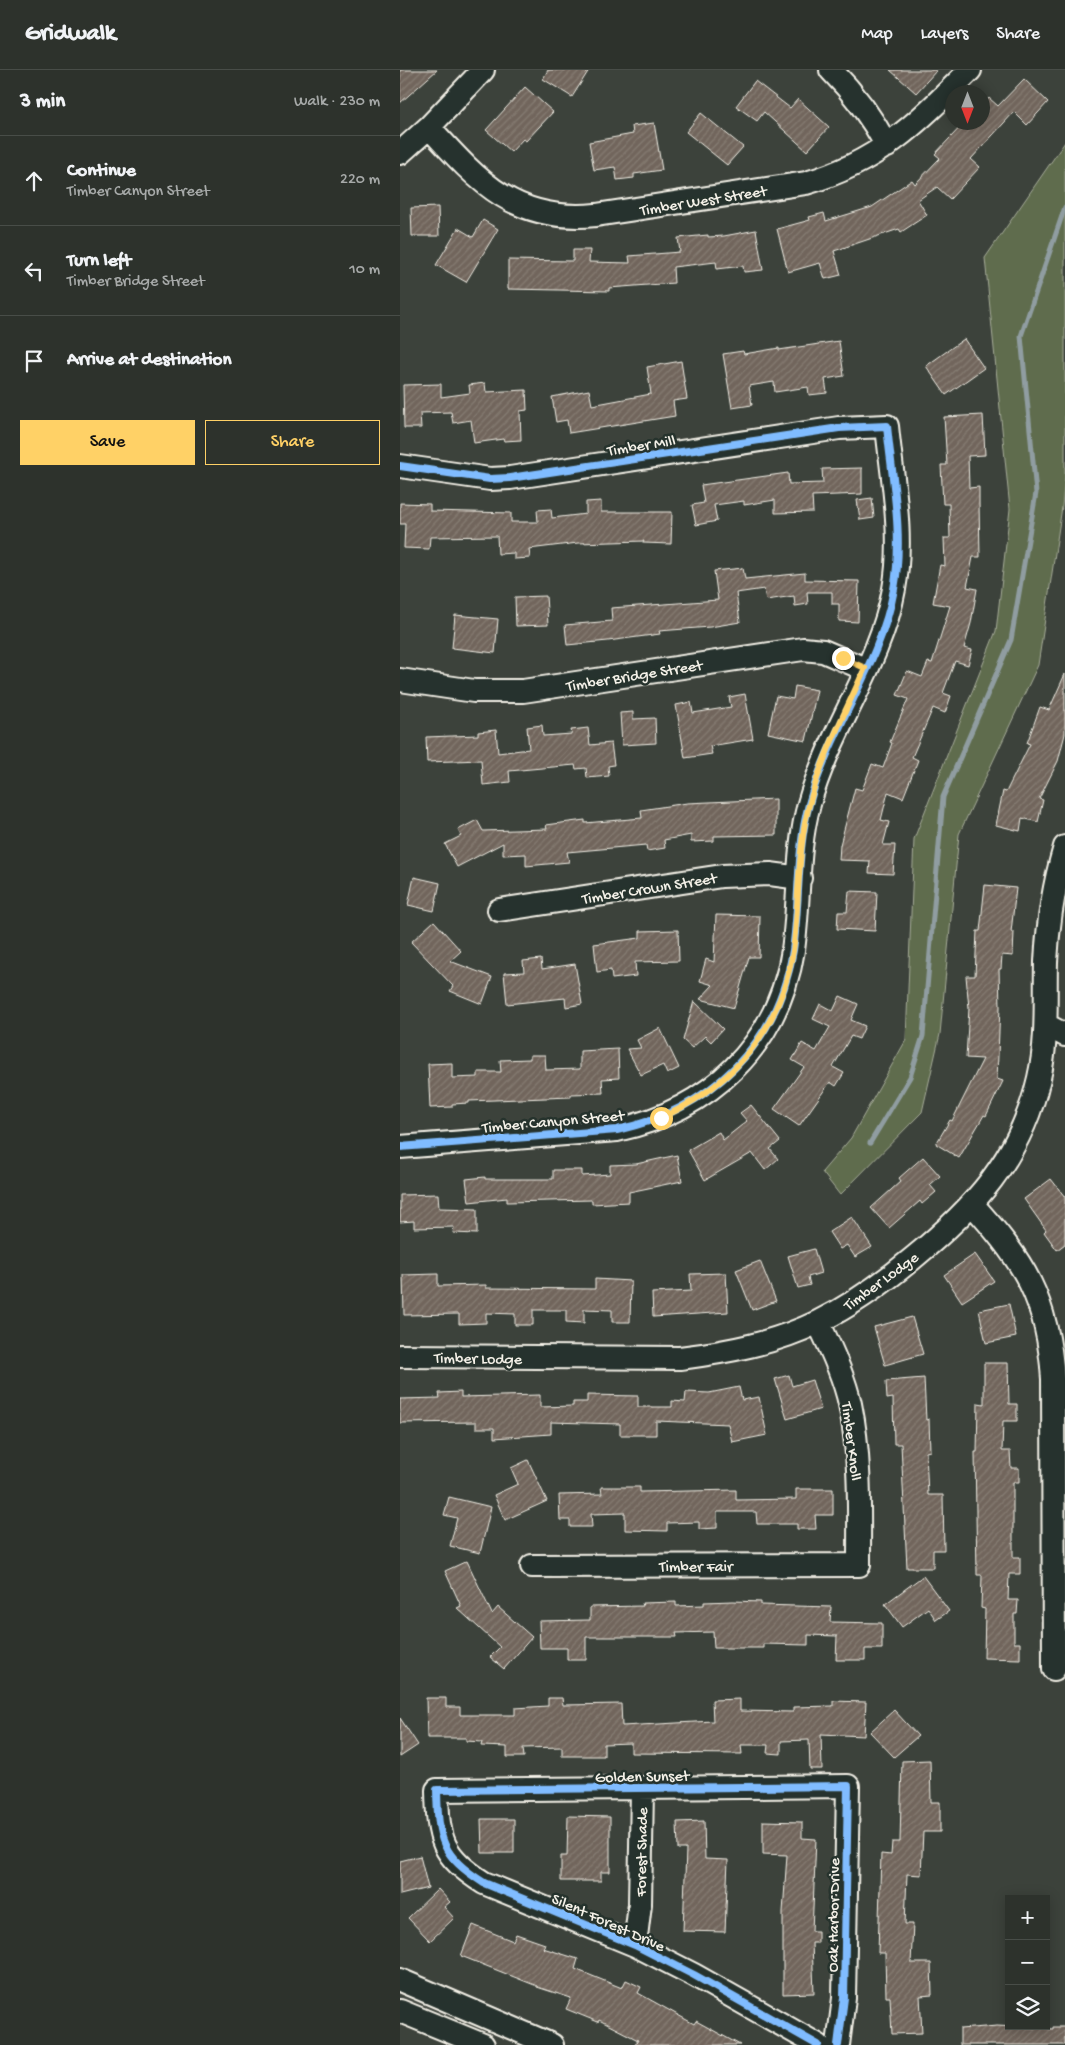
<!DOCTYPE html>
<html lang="en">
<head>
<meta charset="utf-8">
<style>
	:root { --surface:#2d322c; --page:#393e38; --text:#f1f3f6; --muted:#a7aaa9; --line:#484d48; --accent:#ffd166 }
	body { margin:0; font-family:"Gochi Hand",sans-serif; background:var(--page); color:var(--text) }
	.controls { position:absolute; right:15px; bottom:15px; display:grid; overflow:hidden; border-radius:0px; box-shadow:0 2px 12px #0003 }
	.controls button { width:45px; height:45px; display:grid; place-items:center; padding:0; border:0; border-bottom:1px solid var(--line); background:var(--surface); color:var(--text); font:25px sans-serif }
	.compass { position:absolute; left:545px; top:15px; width:45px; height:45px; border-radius:50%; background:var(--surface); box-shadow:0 2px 12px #0003; rotate:180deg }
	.stop { position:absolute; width:15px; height:15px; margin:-11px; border:4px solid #ffd166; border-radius:50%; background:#fff }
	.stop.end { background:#ffd166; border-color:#fff; box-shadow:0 1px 5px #0008 }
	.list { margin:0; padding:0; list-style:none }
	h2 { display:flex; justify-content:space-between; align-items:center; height:65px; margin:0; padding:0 20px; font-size:21px }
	h2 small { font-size:16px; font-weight:400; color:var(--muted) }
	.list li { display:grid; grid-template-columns:32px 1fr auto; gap:15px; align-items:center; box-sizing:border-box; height:90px; padding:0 20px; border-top:1px solid var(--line) }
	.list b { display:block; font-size:19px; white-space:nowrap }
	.list p { margin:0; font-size:16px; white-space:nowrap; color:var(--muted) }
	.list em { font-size:16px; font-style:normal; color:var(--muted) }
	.actions { display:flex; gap:10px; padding:15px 20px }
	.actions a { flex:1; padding:11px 0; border:1px solid var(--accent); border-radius:0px; text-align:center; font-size:18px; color:var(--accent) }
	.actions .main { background:var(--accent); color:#111 }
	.icon { flex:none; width:28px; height:28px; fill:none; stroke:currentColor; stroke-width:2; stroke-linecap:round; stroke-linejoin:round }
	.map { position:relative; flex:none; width:665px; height:1975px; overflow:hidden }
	header { display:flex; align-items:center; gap:30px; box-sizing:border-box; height:70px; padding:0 25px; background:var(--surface); border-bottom:1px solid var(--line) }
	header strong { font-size:24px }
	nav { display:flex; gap:28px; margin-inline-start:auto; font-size:18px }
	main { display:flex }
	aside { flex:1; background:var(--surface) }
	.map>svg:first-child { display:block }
	.green { fill:#5e6c4e; stroke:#a9ae9b }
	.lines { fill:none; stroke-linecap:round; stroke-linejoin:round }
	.stream { stroke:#909da1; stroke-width:5 }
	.building { fill:url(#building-hatch); stroke:#f4f1e8 }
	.minor-casing { stroke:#f4f1e8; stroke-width:26 }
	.minor { stroke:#26332d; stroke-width:22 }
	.cycleway-casing { stroke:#26332d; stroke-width:11 }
	.cycleway { stroke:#80bcff; stroke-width:8 }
	.route { stroke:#ffd166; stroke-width:6 }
	.labels { text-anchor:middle; stroke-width:5; stroke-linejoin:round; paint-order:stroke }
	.street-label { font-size:16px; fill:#f4f1e8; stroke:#26332d }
</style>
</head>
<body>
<header>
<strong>Gridwalk</strong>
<nav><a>Map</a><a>Layers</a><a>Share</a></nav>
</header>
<main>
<aside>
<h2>3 min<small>Walk · 230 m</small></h2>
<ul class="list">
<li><svg class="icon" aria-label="ahead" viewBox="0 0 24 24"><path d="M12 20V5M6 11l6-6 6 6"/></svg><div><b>Continue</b><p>Timber Canyon Street</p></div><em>220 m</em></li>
<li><svg class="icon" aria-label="left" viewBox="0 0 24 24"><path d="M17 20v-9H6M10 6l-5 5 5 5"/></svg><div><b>Turn left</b><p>Timber Bridge Street</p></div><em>10 m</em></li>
<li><svg class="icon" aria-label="arrive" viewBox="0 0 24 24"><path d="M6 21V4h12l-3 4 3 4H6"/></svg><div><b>Arrive at destination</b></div></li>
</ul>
<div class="actions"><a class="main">Save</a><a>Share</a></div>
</aside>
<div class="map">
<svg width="665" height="1975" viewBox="0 0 665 1975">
	<defs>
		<pattern id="building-hatch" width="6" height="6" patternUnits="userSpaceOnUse" patternTransform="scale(1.25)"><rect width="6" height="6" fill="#71655c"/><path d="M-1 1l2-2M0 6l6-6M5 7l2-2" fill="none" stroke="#867c73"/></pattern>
	</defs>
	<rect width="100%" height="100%" fill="#3c423b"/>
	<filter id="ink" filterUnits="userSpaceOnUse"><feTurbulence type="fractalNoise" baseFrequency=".02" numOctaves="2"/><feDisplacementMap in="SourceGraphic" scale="10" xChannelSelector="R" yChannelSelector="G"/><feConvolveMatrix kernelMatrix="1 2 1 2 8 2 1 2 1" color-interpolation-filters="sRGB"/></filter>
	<g filter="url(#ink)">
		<path class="green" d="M665,72V406L662,437L638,595L559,764L540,964L522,1042L440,1125L422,1102L451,1068L506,970L514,769L596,561L610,439L585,188Z"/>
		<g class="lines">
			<path class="stream" d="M470,1073L510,1007L523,966L543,727L611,570L636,423L621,266L665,137"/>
		</g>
		<path class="building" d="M0,0H37L0,33Z
			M148,0H189L172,27L143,9Z
			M490,0H537L516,23Z
			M624,9L648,32L627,55L614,42L571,89L580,97L550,129L537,117L518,130L527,145L501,162L499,159L434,181L441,205L425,209L420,193L388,202L377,159L410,150L409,147L424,143L426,151L472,137L512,110L515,114L540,88L535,84L565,52H582V36L589,28L598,36Z
			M355,11L390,38L398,29L429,57L407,81L364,42L357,51L336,36Z
			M125,17L153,42L126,71L123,69L111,82L86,60Z
			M301,43L343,77L327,95L286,62Z
			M254,53L262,100L234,104V108L217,110L215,97L194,100L189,72L233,64L232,56Z
			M38,137L39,166H12L11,138Z
			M83,150L98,159L66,212L36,195L58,158L73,167Z
			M356,160L363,200L344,202L343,196L317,199L316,192L273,197L274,213L209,218V221L108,219V190L173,191V180H190L189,192L230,193L229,186L280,182L278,168L308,165V167L324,166Z
			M564,269L584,298L546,325L526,296Z
			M439,271L444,306L425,309L427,323L409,325L408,317L375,322L374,312L349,316L352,335L332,338L323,284L343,281L344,284L379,278V280Z
			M281,291L287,329L273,331L275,346L169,363L167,350L156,352L152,327L189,320L192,335L251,324L247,297Z
			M85,313L86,322L126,320L127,340L120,341L121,370L104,371L103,369L74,373L71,350L53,353L51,342L20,343L21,358H4L3,315L41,314V327L70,323L69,315Z
			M583,345L585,385L568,386L569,418L579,417V433L580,487H573L567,517L577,519L571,553L564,578L572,580L568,595L555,591L543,623L551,626L545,643L533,638L512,687L518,690L503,728L488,722L481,750L489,752L483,775H495L493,804L469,803L470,791L439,790L440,775L455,718L462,720L472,694L483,698L492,673L490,672L508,629L497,625L507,601L522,607L528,592L532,593L550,536L533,533L540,495L545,496L544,468H550L549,434H543L541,395H547L544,347Z
			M462,398V424L412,426L413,442L375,443V430L344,435V431L314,435L317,451L296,455L292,435L304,433L301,415L388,403L389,414L423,413L422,399Z
			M472,428L474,448L460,450L457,430Z
			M201,431V442H272L271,474L243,473L244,471L178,473L129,479L130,488L114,489V483L98,484L97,466L30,467L29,479L4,478L5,454H0V433L30,434V441L111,443V452H138L137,440L151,439L152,448L186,444V432Z
			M343,498L345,509L405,503V510L459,511L458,552L439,551V534H432V522H407L408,534L395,536L394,526L366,530L364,519L336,523L340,552L310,557L259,561L260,564L208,571L167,575L165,555L212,551L211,538L318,530L314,501Z
			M146,526L148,555L116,556L115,527Z
			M55,545L98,549L95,583L52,578Z
			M665,604V664L658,691L639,729L643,730L638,752L622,748L620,761L596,755L603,721L606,722L630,674L627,673L640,637L649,640Z
			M395,616L417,620L406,671L368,663L376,626L393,629Z
			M345,624L353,669L310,676L312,684L285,688L276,635L291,632L293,643L331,637L329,627Z
			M233,642V649L255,648L256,673L222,675L220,643Z
			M142,655L143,666L172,664L171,660L188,658L190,675L211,673L214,695L208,696L209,706L187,708L186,698L176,699L175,695L109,701L110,712L83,715L81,690L27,692L26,667L78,665V662L96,660L98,683L129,679L127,657Z
			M376,729V765L314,766V771L291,772V765L264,770L265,778L247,781L246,775L167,782L169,792L126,796V784L103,785V773L57,797L45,774L61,766L58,760L77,750L83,761L147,759L146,755L185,750V753L242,748L241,740L287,733Z
			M14,807L40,813L34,841L8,835Z
			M585,815L616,818L611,862H614L613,886L602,885L601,899H599L600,937L597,1009L603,1011L586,1046L584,1045L559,1088L536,1074L550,1050L552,1051L583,989L566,988L569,938L566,906H575L577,861H580Z
			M449,821L477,822L475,861L437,859L438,842H447Z
			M316,845L360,846L359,887H349L334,938L300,929L313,915L300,911L306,889L314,892Z
			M34,851L61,881L50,891L92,907L82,934L50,921L53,916L11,872Z
			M278,860L279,891L235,892L236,906L212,909L211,900L197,902L194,874L240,868V861Z
			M141,889L142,899L175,894L182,934L166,937L165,928L107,934L104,903L124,902L123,891Z
			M440,926L458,934L451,950L465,956L459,969L451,966L433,997L444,1003L436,1016L430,1012L399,1056L374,1039L404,997L392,990L402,973L416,981L430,957L413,949L420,934L433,941Z
			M294,931L323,959L311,972L305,966L292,978L283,970Z
			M260,958L279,998L267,1004L263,995L241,1005L227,979L241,978L237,970Z
			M218,979L219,1008L202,1009L203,1023L171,1024V1027L69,1031V1033L52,1034V1037L30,1038L28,994L52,993V1008L78,1007V1002H101L100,990L130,989V985H145L146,1000L180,999V981Z
			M351,1035L380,1071L370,1079L378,1089L365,1100L352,1083L305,1110L288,1080L319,1062L323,1070L347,1051L340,1043Z
			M277,1085L282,1111L229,1122V1132L192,1134V1130L107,1132V1128L69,1132L66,1109L85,1107V1109H153V1100H182V1106L210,1104V1095L236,1094Z
			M523,1087L540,1106L530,1115L536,1122L522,1134L520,1131L489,1158L471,1138L501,1111L499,1108Z
			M651,1109L665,1127V1174L657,1180L644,1162L646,1160L624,1129Z
			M38,1124L39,1138L77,1139V1164L53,1163L54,1157L14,1158V1151L0,1152V1125Z
			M452,1147L472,1177L455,1187L447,1175L440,1179L429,1162Z
			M414,1179L421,1203L408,1207L410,1215L398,1218L388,1186Z
			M575,1184L594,1211L562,1232L544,1205Z
			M360,1191L376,1231L352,1240L336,1200Z
			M326,1203L328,1242L253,1247L252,1223L291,1221L290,1204Z
			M38,1204V1216L86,1215V1218L195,1219V1209L231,1211L230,1252H212V1240L184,1239V1253L166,1252V1240H133V1255H115V1244L86,1243V1253L59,1254V1244L4,1245L3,1205Z
			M609,1234L616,1267L586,1273L579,1240Z
			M512,1247L523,1284L485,1295L474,1257Z
			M584,1293H608L609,1334H617V1351H603L602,1381H610L611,1398H619V1412H613V1487H620V1504H609L608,1530H618L617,1544H614V1573H620V1589L584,1588L585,1539L581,1538L582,1505H577L575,1382H577L578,1333L584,1334Z
			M389,1305L392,1316L412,1310L421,1339L387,1349L375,1309Z
			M524,1308L526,1350L529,1349L530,1381L526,1382L528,1425H543L544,1480H533V1498H507L501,1374H494L493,1328L487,1329L486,1311Z
			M339,1317L342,1330L359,1327L367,1365L332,1372L328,1354L256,1351V1365H220V1354L151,1352V1364L94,1368V1358H76V1352L0,1353V1329L40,1328L39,1323L61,1322V1327L140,1325V1337L173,1336V1332H187V1325L238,1326V1337H272V1331L285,1332L286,1322L309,1323Z
			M128,1390L147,1431L105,1450L94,1425L118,1414L111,1398Z
			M201,1417H240V1422L336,1420V1430L396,1429V1419H433V1445H415L416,1459H397V1454H357L356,1442H317V1458L299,1459V1452L267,1453V1461L225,1460V1443L191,1444L192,1457H170V1450H160L159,1425L202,1424Z
			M49,1427L91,1437L80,1483L50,1476L57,1448L44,1445Z
			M67,1491L92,1544L98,1537L132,1567L104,1599L90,1587L100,1577L57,1538L61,1536L45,1501Z
			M523,1506L549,1541L536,1550L528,1538L502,1557L485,1534Z
			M333,1531L361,1532V1535L431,1537L430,1552L482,1553V1579H465V1590H436L437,1566L408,1565V1575L363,1574V1578H314L313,1562L276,1563L277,1567H186V1590H167V1578H140L139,1551L190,1550V1537L243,1536L242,1533L276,1532V1536L304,1535V1532Z
			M26,1628H46V1637H60V1645H115V1638L148,1636V1628H162L163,1635L221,1634L222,1656L313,1651L312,1630L340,1629V1641L393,1642V1637L433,1636V1631L466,1632L464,1666L421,1664L422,1699H410L409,1670L381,1671V1684L367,1683L368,1675H341L342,1684L231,1683V1673L204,1674V1686H162V1677L123,1678L124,1687H107V1677L81,1676L82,1672L66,1671V1668H27Z
			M494,1640L518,1666L494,1687L470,1662Z
			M0,1648L18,1675L0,1687Z
			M530,1690L531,1732H540V1762H523L521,1805L507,1804L505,1854H513L511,1893H531L532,1925L520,1926L522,1963L492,1964L490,1927H486L485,1883H478L481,1784L491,1785L492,1772H500L502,1691Z
			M168,1746L210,1747V1802H201V1811H161V1786H167Z
			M81,1749H114V1783H82Z
			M304,1751L305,1789L328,1790L325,1862L283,1861L286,1779H278L277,1752Z
			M363,1751L402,1752V1768L416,1769L412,1861H418V1873H412L414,1923L383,1924V1842L387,1785L363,1784Z
			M20,1786L28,1818L0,1825V1791Z
			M38,1819L50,1832L44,1837L54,1848L30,1871L8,1848Z
			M73,1855L113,1871L116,1864L145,1874L143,1878L178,1889L175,1899L222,1918L226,1910L241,1917L238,1923L294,1954L296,1951L340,1975H235L238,1970L199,1950L198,1952L166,1939L171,1928L137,1917V1916L61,1886Z
			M597,1956L653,1959V1957H665V1975H560V1959Z"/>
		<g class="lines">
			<g class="minor-casing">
				<path id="minor" d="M431,0C454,23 472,48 487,76
					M29,57C79,112 115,153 196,145L406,113C480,92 518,52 570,0
					M0,83L29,57L83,0
					M0,396L90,409L110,408L439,358L487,356C492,408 504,466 494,519C481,593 429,661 409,734C396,781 400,832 393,880C378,976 309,1040 217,1060L0,1077
					M0,610L74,621H123L403,579L423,581L465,599
					M99,840L322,806L370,804L400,808
					M646,955L665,965
					M572,1134C624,1191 648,1229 653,1309L654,1599
					M0,1286L280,1288C328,1282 375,1273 418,1252C452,1235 483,1213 512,1189C573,1139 621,1088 639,1008C648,969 645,931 646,892C648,852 654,814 665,777
					M132,1496L459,1495C459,1441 461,1387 450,1334C444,1306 431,1278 418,1252
					M235,1875L240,1834L242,1719
					M0,1910L152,1975
					M0,1941L83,1975
					M418,1975L294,1905L235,1875L84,1813C41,1786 38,1769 37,1720L448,1716L444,1928L438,1975"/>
			</g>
			<use href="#minor" class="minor"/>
			<g class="cycleway-casing">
				<path id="cycleway" d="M0,396L90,409L110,408L439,358L487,356C492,408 504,466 494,519C481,593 429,661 409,734C396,781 400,832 393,880C378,976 309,1040 217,1060L0,1077
					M418,1975L294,1905L235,1875L84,1813C41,1786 38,1769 37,1720L448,1716L444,1928L438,1975"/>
			</g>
			<use href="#cycleway" class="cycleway"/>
		</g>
	</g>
	<g class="lines" filter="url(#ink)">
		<path class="route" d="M261,1048C333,1015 380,961 393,881C399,839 397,795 405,753C415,699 443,648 465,598L443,588"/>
	</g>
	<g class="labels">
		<g class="street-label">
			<text transform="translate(303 129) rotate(-9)" y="6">Timber West Street</text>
			<text transform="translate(241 374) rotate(-9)" y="6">Timber Mill</text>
			<text transform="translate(234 604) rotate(-9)" y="6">Timber Bridge Street</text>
			<text transform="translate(249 817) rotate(-9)" y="6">Timber Crown Street</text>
			<text transform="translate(153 1050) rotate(-5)" y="6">Timber Canyon Street</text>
			<text transform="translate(480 1210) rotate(-36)" y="6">Timber Lodge</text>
			<text transform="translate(78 1287) rotate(1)" y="6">Timber Lodge</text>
			<text transform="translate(453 1371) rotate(83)" y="6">Timber Knoll</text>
			<text x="296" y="1501">Timber Fair</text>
			<text transform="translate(242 1705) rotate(-1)" y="6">Golden Sunset</text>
			<text transform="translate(240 1782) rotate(-89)" y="6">Forest Shade</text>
			<text transform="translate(432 1845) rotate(-89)" y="6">Oak Harbor Drive</text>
			<text transform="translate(209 1851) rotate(24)" y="6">Silent Forest Drive</text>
		</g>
	</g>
</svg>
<div class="controls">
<button>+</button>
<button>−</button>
<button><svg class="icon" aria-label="layers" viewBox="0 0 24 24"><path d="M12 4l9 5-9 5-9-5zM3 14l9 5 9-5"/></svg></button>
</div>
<svg class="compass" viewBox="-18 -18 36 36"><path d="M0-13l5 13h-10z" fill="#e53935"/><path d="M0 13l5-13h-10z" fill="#a7aaa9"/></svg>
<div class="stop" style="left:261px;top:1048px"></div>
<div class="stop end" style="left:443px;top:588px"></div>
</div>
</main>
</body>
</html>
